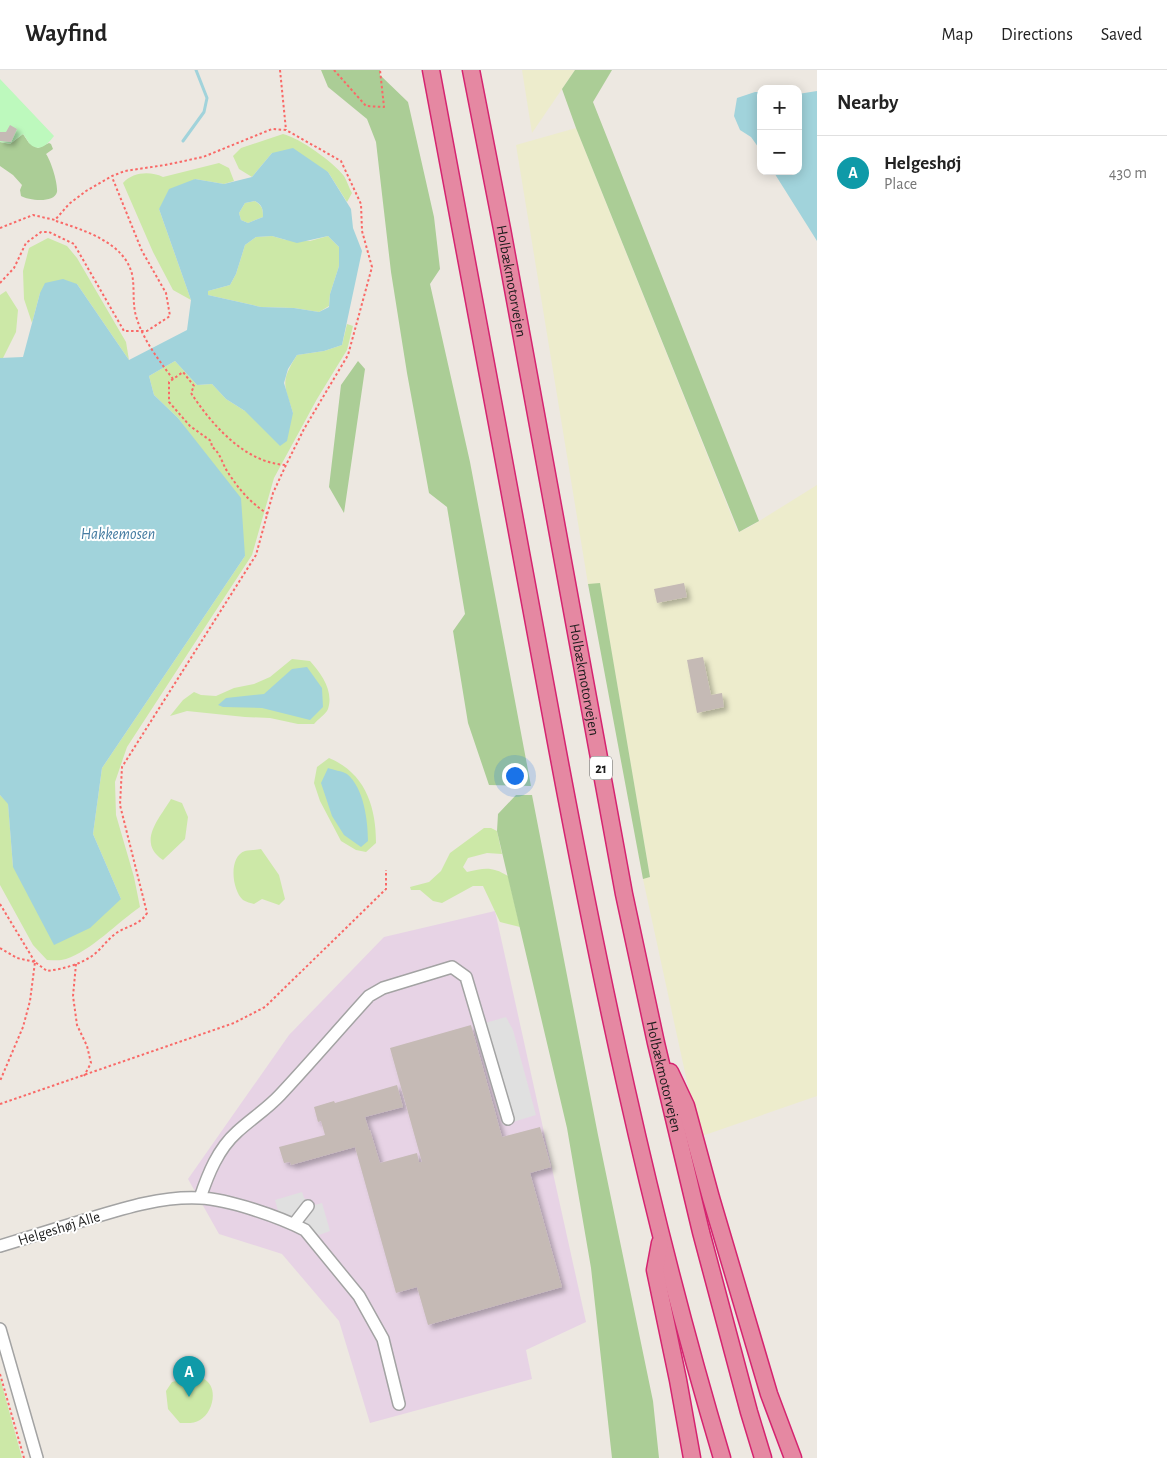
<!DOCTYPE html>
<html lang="en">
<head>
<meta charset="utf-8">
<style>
	:root { --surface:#fff; --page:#f6f6f6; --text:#222; --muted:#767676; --line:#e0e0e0; --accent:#db2777 }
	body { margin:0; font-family:"Alegreya Sans",sans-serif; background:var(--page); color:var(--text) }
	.controls { position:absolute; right:15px; top:15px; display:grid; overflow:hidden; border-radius:10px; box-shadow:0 2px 12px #0003 }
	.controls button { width:45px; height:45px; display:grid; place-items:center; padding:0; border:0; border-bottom:1px solid var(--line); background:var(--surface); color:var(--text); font:25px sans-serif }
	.you { position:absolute; left:514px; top:705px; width:18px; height:18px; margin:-12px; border:4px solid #fff; border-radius:50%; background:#1a73e8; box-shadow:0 0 0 8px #1a73e833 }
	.badge { display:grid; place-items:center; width:32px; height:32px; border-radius:50%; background:var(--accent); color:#fff; font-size:16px; font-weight:700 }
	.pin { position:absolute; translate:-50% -41px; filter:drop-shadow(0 1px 2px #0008) }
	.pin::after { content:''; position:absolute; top:26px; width:18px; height:15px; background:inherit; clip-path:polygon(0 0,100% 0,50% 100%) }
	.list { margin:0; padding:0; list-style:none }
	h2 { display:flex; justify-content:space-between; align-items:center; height:65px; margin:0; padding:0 20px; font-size:21px }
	h2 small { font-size:16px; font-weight:400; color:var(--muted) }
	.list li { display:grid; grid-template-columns:32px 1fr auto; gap:15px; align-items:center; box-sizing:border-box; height:75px; padding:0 20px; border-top:1px solid var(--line) }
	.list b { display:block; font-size:19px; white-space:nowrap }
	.list p { margin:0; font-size:16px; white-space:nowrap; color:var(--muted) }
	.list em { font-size:16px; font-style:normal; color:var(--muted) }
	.map { position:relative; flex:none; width:817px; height:1388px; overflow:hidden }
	header { display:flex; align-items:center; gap:30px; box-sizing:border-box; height:70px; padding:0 25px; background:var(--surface); border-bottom:1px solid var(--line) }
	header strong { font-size:24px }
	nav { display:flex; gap:28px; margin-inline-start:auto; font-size:18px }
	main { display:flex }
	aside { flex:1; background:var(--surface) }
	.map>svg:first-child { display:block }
	.industrial { fill:#e7d3e5 }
	.farmland { fill:#edeccc }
	.grass { fill:#cce8a7 }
	.forest { fill:#abcd96 }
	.park { fill:#bdf9bd }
	.parking { fill:#e0e0e0 }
	.water { fill:#a1d3db; fill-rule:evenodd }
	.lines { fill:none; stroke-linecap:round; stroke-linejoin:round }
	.stream { stroke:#a1d3db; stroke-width:3 }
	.building { fill:#c5bab5; filter:url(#shadow) }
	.minor-casing { stroke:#a3a3a3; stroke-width:14 }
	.highway-casing { stroke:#d52470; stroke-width:19 }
	.path { stroke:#f96967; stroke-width:2; stroke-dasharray:2.5 2.5; stroke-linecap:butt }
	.minor { stroke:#fff; stroke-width:11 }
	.highway { stroke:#e588a2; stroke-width:16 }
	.labels { text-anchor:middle; stroke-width:4; stroke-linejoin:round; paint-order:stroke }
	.shield { fill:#fff; stroke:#606060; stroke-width:1 }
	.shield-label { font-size:14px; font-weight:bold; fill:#1c1c1c }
	.street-label { font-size:15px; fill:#1c1c1c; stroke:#fff }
	.water-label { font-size:16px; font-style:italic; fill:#467ca2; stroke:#fff }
</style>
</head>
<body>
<header>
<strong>Wayfind</strong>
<nav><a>Map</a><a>Directions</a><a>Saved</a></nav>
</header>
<main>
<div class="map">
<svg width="817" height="1388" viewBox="0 0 817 1388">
	<defs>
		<filter id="shadow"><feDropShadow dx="4" dy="4" stdDeviation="2.5" flood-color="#0004"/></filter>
	</defs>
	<rect width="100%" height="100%" fill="#ede8e1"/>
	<path class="industrial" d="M495,841L586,1252L526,1280L532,1309L370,1353L339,1251L282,1184L219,1164L188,1109L289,965L384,867Z"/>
	<path class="farmland" d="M522,0H575L532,63Z
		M576,58L738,462L748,458L817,415V1026L699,1067L643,809L650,807L600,514H588L516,75Z"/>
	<path class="grass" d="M283,64C300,68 333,92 344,106C347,111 349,118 352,123L347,132L328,102L272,83L252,107L239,99L233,86L241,78Z
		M219,93L229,98L234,111L224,114L195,109L159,139L191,230L173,220L153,182L123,113C133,102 150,101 163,107Z
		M255,131C262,136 263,138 263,147L248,153L241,150L239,143L245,133Z
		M272,166L286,170L310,171L328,166L339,177V196L330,224L329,236L319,242L294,238L261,237L208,225V221L230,215L236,204L245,175L256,167Z
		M48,168L67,176L77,188L126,272L129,290L77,214L40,223L32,253L24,229L23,201L29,178Z
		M6,221L18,240L16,262L3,288H0V225Z
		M347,254L353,256L347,280L317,329L274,408L252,485L127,677L115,712L116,745L134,807L140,837C118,852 91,881 66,889C60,891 53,890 47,890L33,875L0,815V725L8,733L13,797L121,829L93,764L102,698L245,486L207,387L178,348L154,325L149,306L175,291L197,315L212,314L226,329L245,341L293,343C284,314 280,312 297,285L324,281L342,275Z
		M292,589L310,591C321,603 334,621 328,639C326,644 318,649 314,654H298L270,648L245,647L187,641L170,646L183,630L194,622L201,625L216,626L234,618L254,614L270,607Z
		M329,688C365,703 376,736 376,773L366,782L356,780L341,771L320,731L314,713L317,697Z
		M171,729L182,733L188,747L185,769L163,790C136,772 160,748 171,729Z
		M484,758H491L497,761L502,784L487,783L468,788L463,797L467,802C484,798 492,796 508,806L520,857L500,852L483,816H473L442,833L433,831L420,820H411L410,817L429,812L441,801L450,783Z
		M261,779L279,805L285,829L279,835L262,829L254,834C251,833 246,832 243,830C232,820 228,787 245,781C250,780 256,780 261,779Z
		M196,1306C199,1307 202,1307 204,1309C219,1317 213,1343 200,1350C194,1354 187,1353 180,1353L168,1339L166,1321L172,1312Z
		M0,1308L22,1388H0Z"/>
	<path class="forest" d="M321,0H380V5L408,32L434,147L440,199L430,214L470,392L531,716L489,715L468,653L453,561L465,544L447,437L429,423L407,303L391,202L376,72L367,49L328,17Z
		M575,0H612L593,32L759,451L739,462L576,58L562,19Z
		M23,64L29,73L38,78L49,73L51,74L53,79L46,84C51,91 58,113 57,122C54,134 28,130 21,126L20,120L22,115L13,105L0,96V72L10,74Z
		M358,291L365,299L344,443L329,417L341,315Z
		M600,513L650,807L643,809L588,514Z
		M516,725H532L598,1065L653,1331L659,1388H612L591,1198L567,1058L497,761L498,744Z"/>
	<path class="park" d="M0,9L54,66C48,74 39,83 30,74C27,71 26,67 23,64L10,74L0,72Z"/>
	<path class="parking" d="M506,947L513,960L536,1045L503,1055L475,956Z
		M302,1122L304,1128L315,1135L322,1133L330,1161L319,1165L304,1155L278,1141L275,1130Z"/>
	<path class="water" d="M817,21V171L773,101H798V24Z
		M755,22H761V81L751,67L740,60L734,46L737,28Z
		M293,78L328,102L351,139L353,158L362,181L342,275L324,281L297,285L288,299L284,313L293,343L287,371L280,376L245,341L226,329L212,314L197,315L175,291L149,306L154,325L178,348L241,428L245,486L102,698L93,764L121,829L90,858L54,875L13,797L8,734L0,725V288L23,287L40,223L45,213L63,209L77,214L129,290L187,260L191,230L159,139L169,119L195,109L224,114L252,107L272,83ZM255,131C262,135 263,138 263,147L248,153L241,150L239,143L245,133ZM272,166L297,173L328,166L339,177V196L330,224L329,237L319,242L294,238L261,237L208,225V221L230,215L236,204L245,175L256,167Z
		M307,597L322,618L323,637L310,650L262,638L223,637L218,635L226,628L264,624L292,599Z
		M328,698C333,700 342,701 347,704C364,718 368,751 368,771L361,777L344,765L332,746L321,713Z"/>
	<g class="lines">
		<path class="stream" d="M183,71L204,42L207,28L196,0"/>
	</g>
	<path class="building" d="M10,55L17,59L11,72L0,71V62H6Z
		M684,513L687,527L657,533L654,519Z
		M703,587L711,625L722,623L724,637L697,643L687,590Z
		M471,955L502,1067L540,1057L551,1097L530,1103L562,1217L428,1255L417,1217L396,1223L355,1077L291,1095L290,1092L284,1093L279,1077L325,1065L321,1051L318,1052L314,1037L334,1031L335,1033L397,1015L403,1037L365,1047L369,1060H370L380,1093L417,1083L419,1092H422L390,978Z"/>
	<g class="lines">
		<g class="minor-casing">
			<path id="minor" d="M200,1128C208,1104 218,1079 237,1062C251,1049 267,1039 280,1025C310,993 339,959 369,926L383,918L452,897L466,907L508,1049
				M294,1154L308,1136
				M0,1176C29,1167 59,1158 88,1149C124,1138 162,1126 200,1128C228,1129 280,1147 305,1160L359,1226L383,1269L399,1334
				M0,1259L37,1388"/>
		</g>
		<g class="highway-casing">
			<g id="highway">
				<path d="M431,0C473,215 510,430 551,645C597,895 649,1144 722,1388"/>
				<path id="s1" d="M471,0L502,159L624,824L656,973L701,1162L749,1342L763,1388"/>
				<path d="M670,1002L686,1036L711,1128L769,1324L793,1388"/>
				<path d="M660,1173L655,1200L678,1310L692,1388"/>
			</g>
		</g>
		<path class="path" d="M280,0L286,60
			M334,0L366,36L384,37L380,0
			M56,151C83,160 124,172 132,204C135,218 132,232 136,246C143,270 158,289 173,309
			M0,158L33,145L55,150L69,134L86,121L112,106L125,101L165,95L203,87L272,59L286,60L341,91L361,134L362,161L372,197L348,285L304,359L286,395L273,423L256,485L122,697L120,735L147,843C141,854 128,856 118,862C107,869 102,879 92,886C79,895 62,899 47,901L35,892L30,931L23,957L0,1011
			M0,213L14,198L26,173L41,162H49L74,174L124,261H147L170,246L166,223L142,181L112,107
			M268,444C250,433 238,418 227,401C222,393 220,382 212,377L211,371L190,356L169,332V312L183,302L194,316L191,323C212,355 245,393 286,395
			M0,834L35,892
			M0,878L17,888L35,892
			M76,894L73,926L77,955L87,976L91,993L84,1006
			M0,1034L234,953L265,937L386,819V800
			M0,1304L24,1388"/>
		<use href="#minor" class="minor"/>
		<use href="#highway" class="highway"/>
	</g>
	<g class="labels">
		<rect class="shield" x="590" y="686.5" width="22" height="23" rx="4"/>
		<g class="shield-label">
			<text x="601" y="703">21</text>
		</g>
		<g class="street-label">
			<text dy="5" stroke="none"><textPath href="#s1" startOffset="215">Holbækmotorvejen</textPath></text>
			<text dy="5" stroke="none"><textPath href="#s1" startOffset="620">Holbækmotorvejen</textPath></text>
			<text dy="5" stroke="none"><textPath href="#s1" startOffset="1025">Holbækmotorvejen</textPath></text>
			<text transform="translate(59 1158) rotate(-17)" y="5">Helgeshøj Alle</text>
		</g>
		<g class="water-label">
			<text x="118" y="469">Hakkemosen</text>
		</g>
	</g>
</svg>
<div class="controls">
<button>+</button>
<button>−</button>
</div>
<div class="you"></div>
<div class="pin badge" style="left:189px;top:1327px;background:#0f9aa8">A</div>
</div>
<aside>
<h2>Nearby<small></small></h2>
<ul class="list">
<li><span class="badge" style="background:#0f9aa8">A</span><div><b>Helgeshøj</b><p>Place</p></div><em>430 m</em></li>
</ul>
</aside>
</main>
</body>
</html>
